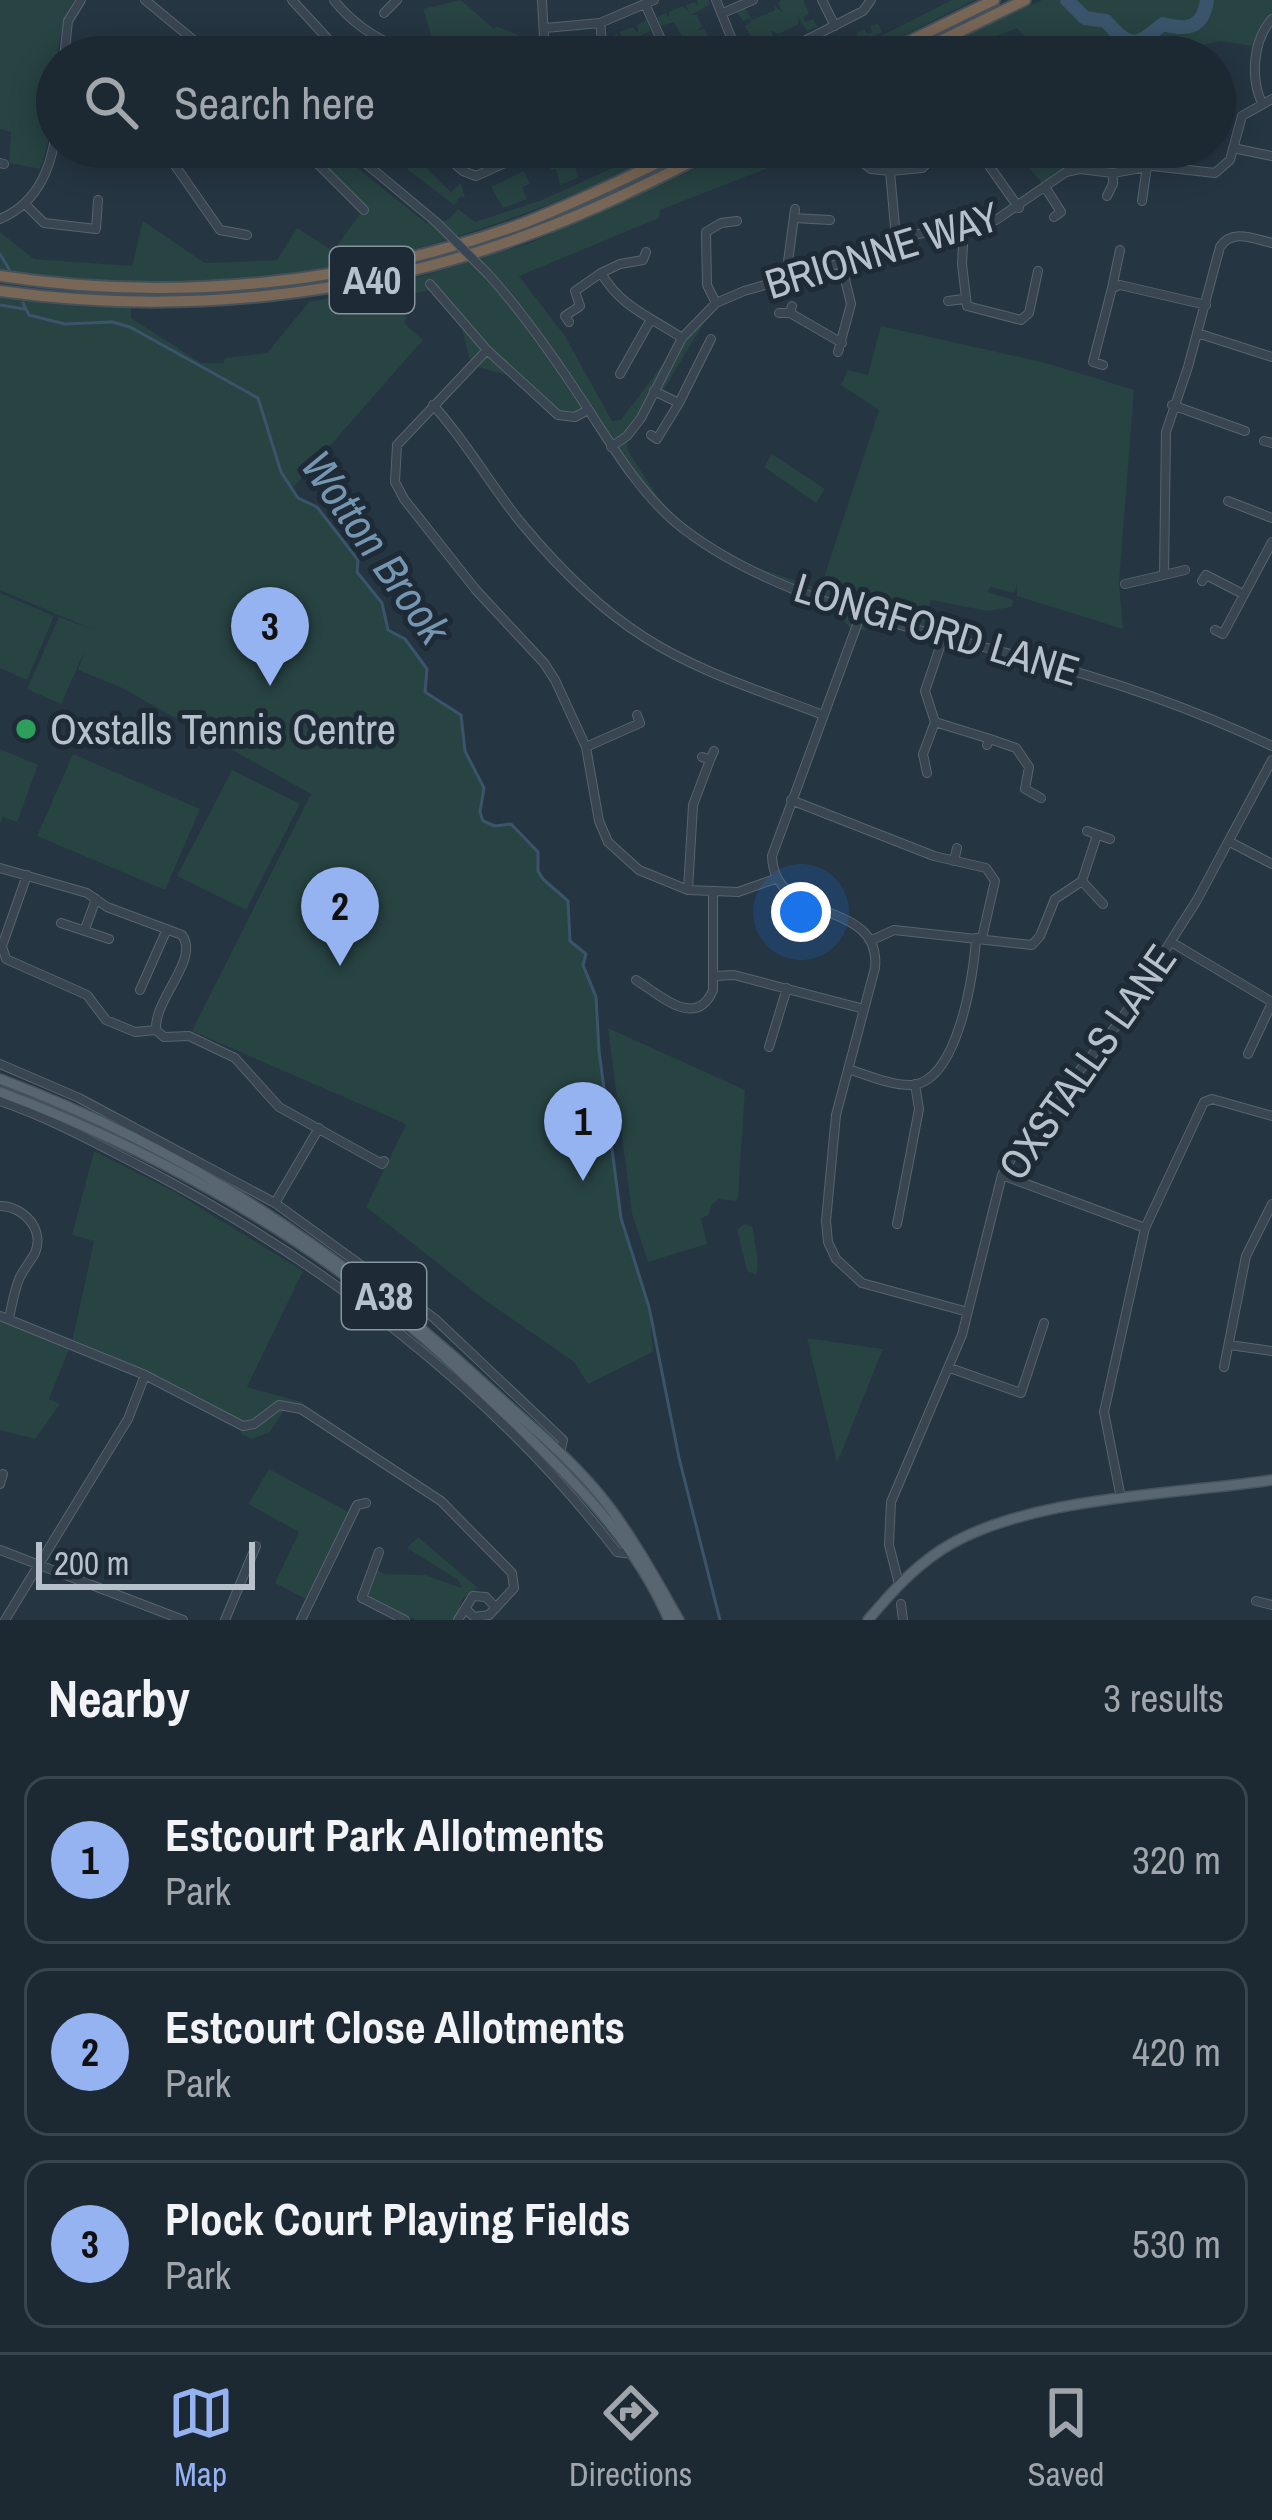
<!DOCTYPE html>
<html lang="en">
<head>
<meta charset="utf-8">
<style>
	:root { --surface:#1c2832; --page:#29343e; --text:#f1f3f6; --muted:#a0a6ac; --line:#3a444d; --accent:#95b2f1 }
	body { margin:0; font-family:"Archivo Narrow",sans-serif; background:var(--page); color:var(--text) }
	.scale { position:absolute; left:36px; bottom:30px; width:219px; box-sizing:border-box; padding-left:12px; border:6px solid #b6c1cb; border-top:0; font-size:33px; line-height:42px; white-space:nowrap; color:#b6c1cb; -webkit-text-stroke:9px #1e2b36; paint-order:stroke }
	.you { position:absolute; left:801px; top:912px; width:42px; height:42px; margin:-30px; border:9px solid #fff; border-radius:50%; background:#1a73e8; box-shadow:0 0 0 18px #1a73e833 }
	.badge { display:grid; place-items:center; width:78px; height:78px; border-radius:50%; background:var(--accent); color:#111; font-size:39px; font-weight:700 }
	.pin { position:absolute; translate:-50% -99px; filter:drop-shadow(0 3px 6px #0008) }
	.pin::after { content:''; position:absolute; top:63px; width:42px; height:36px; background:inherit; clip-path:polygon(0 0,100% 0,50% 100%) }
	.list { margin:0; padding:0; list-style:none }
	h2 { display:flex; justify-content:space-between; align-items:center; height:156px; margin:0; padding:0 48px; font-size:51px }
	h2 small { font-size:39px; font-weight:400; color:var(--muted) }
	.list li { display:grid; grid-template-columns:78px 1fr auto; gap:36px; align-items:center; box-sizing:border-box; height:168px; margin:0 24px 24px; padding:0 24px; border:3px solid var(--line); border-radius:24px }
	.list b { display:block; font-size:45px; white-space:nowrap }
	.list p { margin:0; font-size:39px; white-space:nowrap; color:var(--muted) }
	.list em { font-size:39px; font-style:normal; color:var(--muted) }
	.icon { flex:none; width:66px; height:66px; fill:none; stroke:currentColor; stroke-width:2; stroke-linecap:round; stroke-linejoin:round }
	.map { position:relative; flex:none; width:1272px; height:1620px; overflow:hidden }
	.search { position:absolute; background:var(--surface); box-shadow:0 6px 30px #0003; left:36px; right:36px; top:36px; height:132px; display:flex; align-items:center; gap:30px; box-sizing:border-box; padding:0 42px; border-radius:66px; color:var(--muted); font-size:45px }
	.sheet { height:732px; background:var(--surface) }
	nav { display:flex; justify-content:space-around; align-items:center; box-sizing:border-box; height:168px; border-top:3px solid var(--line); background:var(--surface); font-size:33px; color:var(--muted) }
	nav a { display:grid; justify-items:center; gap:6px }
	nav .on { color:var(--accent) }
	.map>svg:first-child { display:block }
	.green { fill:#274342 }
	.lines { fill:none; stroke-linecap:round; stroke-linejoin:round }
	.stream { stroke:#3a556b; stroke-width:3 }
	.river { stroke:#3a556b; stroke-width:14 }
	.minor-casing { stroke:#57646e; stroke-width:10 }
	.major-casing { stroke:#46525d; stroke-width:12 }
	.highway-casing { stroke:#44515b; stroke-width:14 }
	.minor { stroke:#394651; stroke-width:8 }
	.major { stroke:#576671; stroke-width:9 }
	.highway { stroke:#786656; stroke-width:10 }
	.minor-bridge-casing { stroke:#57646e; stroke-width:10; stroke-linecap:butt }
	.minor-bridge { stroke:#394651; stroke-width:8 }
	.leisure-dot { fill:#2e9e5b; stroke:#1e2b36; stroke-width:4.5 }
	.labels { text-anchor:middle; stroke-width:10; stroke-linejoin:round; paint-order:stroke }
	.shield { fill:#1e2b36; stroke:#88949e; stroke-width:3 }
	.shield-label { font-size:39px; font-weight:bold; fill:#b6c1cb }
	.street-label { font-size:42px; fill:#b6c1cb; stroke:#1e2b36 }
	.poi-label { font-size:42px; fill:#b6c1cb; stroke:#1e2b36; text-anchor:start }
	.water-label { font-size:45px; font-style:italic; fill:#7596b0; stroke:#1e2b36 }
</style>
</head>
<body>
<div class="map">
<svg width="1272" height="1620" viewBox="0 0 1272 1620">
	<rect width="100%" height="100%" fill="#253542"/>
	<path class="green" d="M0,0H74C45,50 62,114 40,169L9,163L11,132L0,129Z
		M461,0L494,29L496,26L535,42L529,57H438L423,9Z
		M697,0H708L710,4L691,15H697L702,26L697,31L704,29L716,51L707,55L703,48L701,57H693L674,22L661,26L657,17L666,13L669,18V12L683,6L688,12L686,5L694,2L698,6Z
		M781,0H803L809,14L803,17L805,22L813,19L818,27L807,31L798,16L799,24L778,34L771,30L773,36L769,42L750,40L746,44L751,37L745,26L751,22L749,18L743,21L736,11L745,8L752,20L775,10V6L782,12L778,3Z
		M952,0H975L860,57H839Z
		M1042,0H1272V19L1260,47L1221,41L1146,57H1017L1026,38L1017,28L944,57H919Z
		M647,20L650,31L636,38L646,57H623L620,50L627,47L624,42L609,48L608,38L617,34L622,40L620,32L632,27L638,33L637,25Z
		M878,23L882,32L831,57H813L827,47L834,52L831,45L844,39L849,44L847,38L853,35L859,40L856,33L865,29L867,34L872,32L870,26Z
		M331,147L426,223L448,220L458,209L475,222L542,200L659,147H678C512,229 336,286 149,283C103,283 58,278 12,273L0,276V232L34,259L132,266L143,221L205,263L277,260L297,228L333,251L363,210L318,158L321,149Z
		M548,147H558L557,153L568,147L571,156L565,159L567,164L573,162L579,177L560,185L556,169L551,170L547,163L555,152Z
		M744,147H787L799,156L660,210L659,218L519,276L565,336L612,421L621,420L682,338L716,303L661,394L654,391L627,436L628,451L673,520L646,491L589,410L566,418L515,377L471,365L460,321L435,289L388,299L407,318L404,323L423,340L292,489L298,498L317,507L358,560L357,572L382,603L388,630L405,639L427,669L425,692L461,715L465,751L484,788L480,812L483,821L495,826L511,824L538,852V871L543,879L568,901L570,940L586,954L583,965L596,997L599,1051L621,1218L649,1307L653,1352L588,1384L573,1361L486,1301L366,1207L406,1124L192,1031L311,794L122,688L78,670L85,650L61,704L27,689L59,617L94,630L0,590V296L74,306L131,308V318L201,363H223L225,358L267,353L309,302L392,285L530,243Z
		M1012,147H1105L1096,171L1066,172L1045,187Z
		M415,157L451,192L461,183L465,198L461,196L454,205L407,169Z
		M524,171L530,184L522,187L527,199L503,208L491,187Z
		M881,326L1050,364L1134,390L1119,583L1123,629L1017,596V584L1014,593L990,587L988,592L1013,600L1012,607L987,611L931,600L924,627L943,638L890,623L854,633L828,601L729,558L820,589L879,410L841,385L848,370L868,375Z
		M772,454L825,489L816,503L764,467Z
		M0,593L54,616L27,680L0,668Z
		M0,749L38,765L17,822L3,817L0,824Z
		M73,754L200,809L165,890L37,836Z
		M232,770L300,804L246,910L177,876Z
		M608,1028L745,1090L738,1197L736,1201L719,1199L711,1205L709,1215L701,1218L707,1244L648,1262L632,1214Z
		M94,1151L175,1192L303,1271L247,1387L302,1402L301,1409L288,1404L270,1432L252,1439L241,1434L242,1426L72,1342L94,1241L72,1235Z
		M744,1224L753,1227C753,1242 761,1262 756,1275L747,1271L737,1230Z
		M0,1322L70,1347L49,1399L60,1404L35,1439L0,1430Z
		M807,1338L883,1349L837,1463Z
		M269,1469L352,1514L310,1601L275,1583L299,1532L248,1504Z
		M418,1537L478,1588L463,1598L455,1620H416L366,1594L377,1570L385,1574L425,1575L462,1588L458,1580L407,1548Z"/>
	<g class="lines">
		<path class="stream" d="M0,254L9,269
			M23,303L29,315L65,324L112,322L130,327L258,398L281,472L298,498L317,507L358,560L357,572L382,603L388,630L405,639L427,669L425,692L461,715L465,751L484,788L480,812L483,821L495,826L511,824L538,852V871L543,879L568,901L570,941L586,954L583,965L596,997L599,1051L621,1218L649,1307L679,1458L720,1620
			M0,305L24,309"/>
		<path class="river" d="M1067,0L1085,18L1106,21C1131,51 1138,45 1163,24C1188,31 1203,28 1207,0"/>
		<g class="minor-casing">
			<path id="minor" d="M145,0L214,57
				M292,0L338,50
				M334,0C349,20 375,39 399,47C410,51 417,50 426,57
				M542,0L545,57
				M716,0L739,57
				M822,0L835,26
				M645,4L669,57
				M384,13L397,0
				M723,13L753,0
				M600,23L604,57
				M545,28L600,23L654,0
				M319,48L328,40
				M1001,52L1002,57
				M64,57L68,21L81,0
				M773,57L863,11L871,0
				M1262,103C1250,78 1253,40 1272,19
				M167,147V154L220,230L247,235
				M301,147L364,210
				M346,147L436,222
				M435,147L463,171L476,176L540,147
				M838,147L852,154V147
				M1151,147L1152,166
				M1233,148L1272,156
				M117,149V147
				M819,149L824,147
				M852,154L871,169L890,171L896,238
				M0,163L4,164
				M990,167L1019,208
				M890,171L922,168L933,158L930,147
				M1045,187L1061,212L1054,217
				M1107,196L1113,184V173
				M1142,201L1147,166
				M25,204L44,223L96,229L98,200
				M794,218L830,220
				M0,219C40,202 53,164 57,123
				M964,226L962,264L967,306L1021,320L1029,313L1038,271
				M1120,250L1112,288L1120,285L1206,305
				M646,252L643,260L620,264L601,273C622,308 649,316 682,338
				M488,274C525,315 556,360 586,406C613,447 638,490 675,522C765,597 912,628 1022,657C1108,679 1192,708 1272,746
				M791,280L788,262L795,209
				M430,284L487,350L558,415L575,417L588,410
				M948,301L964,299
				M716,303L707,285L706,232L721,223L737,221
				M779,313H790L792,306
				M790,313L842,343
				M569,322L565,316L580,306L575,291L601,273
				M1197,333L1272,357
				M487,350L397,445L395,482L404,499L476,590L544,663L555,680L586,747L599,821L608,842L639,870L688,890L738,892L775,879
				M838,352L851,304L841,263
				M1103,365L1093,362L1112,288
				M620,374L650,321
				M654,391L679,403L711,339
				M433,405C467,442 490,485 522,524C557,566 597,607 644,637C698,672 764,692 823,715
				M1172,405L1245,431
				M651,435L657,439L679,403
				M1264,441L1272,443
				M611,447L627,436L641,418L682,338L716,303L744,291L841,263L896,238L996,220L1066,172L1080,169L1113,173L1152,166L1215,173L1230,160L1242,116L1272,99
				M1228,501L1272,518
				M1164,575L1185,570
				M1202,581L1206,575L1243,594
				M1125,584L1164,575L1166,432L1188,367L1220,247C1232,228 1254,239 1272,243
				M861,614L772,856C774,926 882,897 875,968L836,1115L826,1221L828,1242L836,1259L862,1283L968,1312
				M1215,630L1223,634L1272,542
				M935,722L990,739L987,745
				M990,739L1016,748L1029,767L1025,789L1041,798
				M586,747L640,723L637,715
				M702,757L710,760L714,751
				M927,773L923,754L935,722L925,691L943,638
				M791,800L934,856L986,868L995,881L982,938
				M1087,831L1110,839
				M1230,842L1272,864
				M954,861L957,848
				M0,868L87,893L107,907L182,935C200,960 154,998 156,1030
				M27,875L2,946L6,959L87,995L106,1020L135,1032L156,1030L164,1037L189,1036L235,1058L279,1107L382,1164L384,1161
				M1082,881L1103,904
				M688,890L693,805L710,760
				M61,923L109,939
				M85,929L96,899
				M872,940L894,930L1032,945L1040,936L1055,899L1082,881L1097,835
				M1171,942L1272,1002
				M714,976L734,975L864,1009
				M636,980C660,995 696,1030 713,990V894
				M140,990L167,929
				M769,1047L787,988
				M1248,1054L1272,1003
				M0,1064L79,1098L275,1203L434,1318L563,1440L560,1453
				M848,1069C867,1075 892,1086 912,1085C958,1081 974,974 976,938
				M0,1101C50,1118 95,1143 142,1167C321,1260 494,1391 617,1552L632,1554
				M1002,1175L1145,1228
				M275,1203L319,1128
				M0,1206C23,1206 45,1229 35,1253C30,1262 23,1270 19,1279C14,1292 12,1305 9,1318
				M897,1224L919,1109L915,1084
				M0,1316L145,1375L243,1426L254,1424L279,1405L301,1409L441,1501L512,1573L514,1588L489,1615L474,1617L466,1609
				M1230,1345L1272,1351
				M1224,1367L1246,1256L1272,1204
				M950,1368L1021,1393L1044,1323
				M0,1484L3,1474
				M1121,1498L1104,1412L1145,1228L1204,1102L1212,1099L1272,1116
				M0,1550L183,1620
				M379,1552L362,1598L405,1620
				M899,1584L889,1545L891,1502L962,1335L1002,1175L1020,1143L1121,1020L1197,900L1272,760
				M1256,1601L1272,1605
				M901,1604L903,1620
				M5,1620L128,1419L145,1375
				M225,1620L256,1546
				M301,1620L357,1505L366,1503
				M458,1620L473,1596L486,1597L496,1608"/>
		</g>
		<g class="major-casing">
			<path id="major" d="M0,1079C189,1150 342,1253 490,1389C530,1426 574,1461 607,1504C635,1541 656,1580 679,1620
				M0,1092C149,1148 296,1229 418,1333C448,1358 476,1387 505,1414C569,1475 633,1537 669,1620
				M868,1620C890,1594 912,1569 941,1550C1024,1496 1175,1495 1272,1480"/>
		</g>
		<g class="highway-casing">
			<path id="highway" d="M877,57L994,0
				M907,57L1025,0
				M0,276C175,303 357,284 524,223C581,201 636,173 691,147
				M0,291C179,316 361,297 530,234C596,210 659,178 721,147"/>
		</g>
		<use href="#minor" class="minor"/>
		<use href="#major" class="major"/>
		<use href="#highway" class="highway"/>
		<g class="minor-bridge-casing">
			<path id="minor-bridge" d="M436,222L488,274"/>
		</g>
		<use href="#minor-bridge" class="minor-bridge"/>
	</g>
	<circle class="leisure-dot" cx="26" cy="729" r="12"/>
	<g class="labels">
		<g class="shield">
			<rect x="330" y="247" width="84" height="66" rx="9"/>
			<rect x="342" y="1263" width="84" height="66" rx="9"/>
		</g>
		<g class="shield-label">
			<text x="372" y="294">A40</text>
			<text x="384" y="1310">A38</text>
		</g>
		<g class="street-label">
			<text transform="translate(882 250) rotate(-17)" y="15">BRIONNE WAY</text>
			<text transform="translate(937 629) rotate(17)" y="15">LONGFORD LANE</text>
			<text transform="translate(1087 1062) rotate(-55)" y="15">OXSTALLS LANE</text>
		</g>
		<g class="poi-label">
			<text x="50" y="744">Oxstalls Tennis Centre</text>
		</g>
		<g class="water-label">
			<text transform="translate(376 547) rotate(55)" y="16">Wotton Brook</text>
		</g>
	</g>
</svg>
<div class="scale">200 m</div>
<div class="you"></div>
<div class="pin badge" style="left:583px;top:1181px">1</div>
<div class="pin badge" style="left:340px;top:966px">2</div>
<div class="pin badge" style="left:270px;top:686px">3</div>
<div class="search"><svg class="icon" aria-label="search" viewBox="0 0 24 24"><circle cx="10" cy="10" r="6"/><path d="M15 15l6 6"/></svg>Search here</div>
</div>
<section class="sheet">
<h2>Nearby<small>3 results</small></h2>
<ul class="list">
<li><span class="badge">1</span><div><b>Estcourt Park Allotments</b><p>Park</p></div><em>320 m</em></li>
<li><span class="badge">2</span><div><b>Estcourt Close Allotments</b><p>Park</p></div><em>420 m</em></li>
<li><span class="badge">3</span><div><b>Plock Court Playing Fields</b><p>Park</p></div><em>530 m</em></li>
</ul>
</section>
<nav>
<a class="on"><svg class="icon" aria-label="map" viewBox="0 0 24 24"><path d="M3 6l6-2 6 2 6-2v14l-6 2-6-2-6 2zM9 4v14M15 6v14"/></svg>Map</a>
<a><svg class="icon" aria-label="directions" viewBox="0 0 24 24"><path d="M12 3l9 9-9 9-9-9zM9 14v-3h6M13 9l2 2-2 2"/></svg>Directions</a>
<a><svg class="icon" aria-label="saved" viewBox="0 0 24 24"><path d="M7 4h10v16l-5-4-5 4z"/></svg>Saved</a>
</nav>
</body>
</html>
